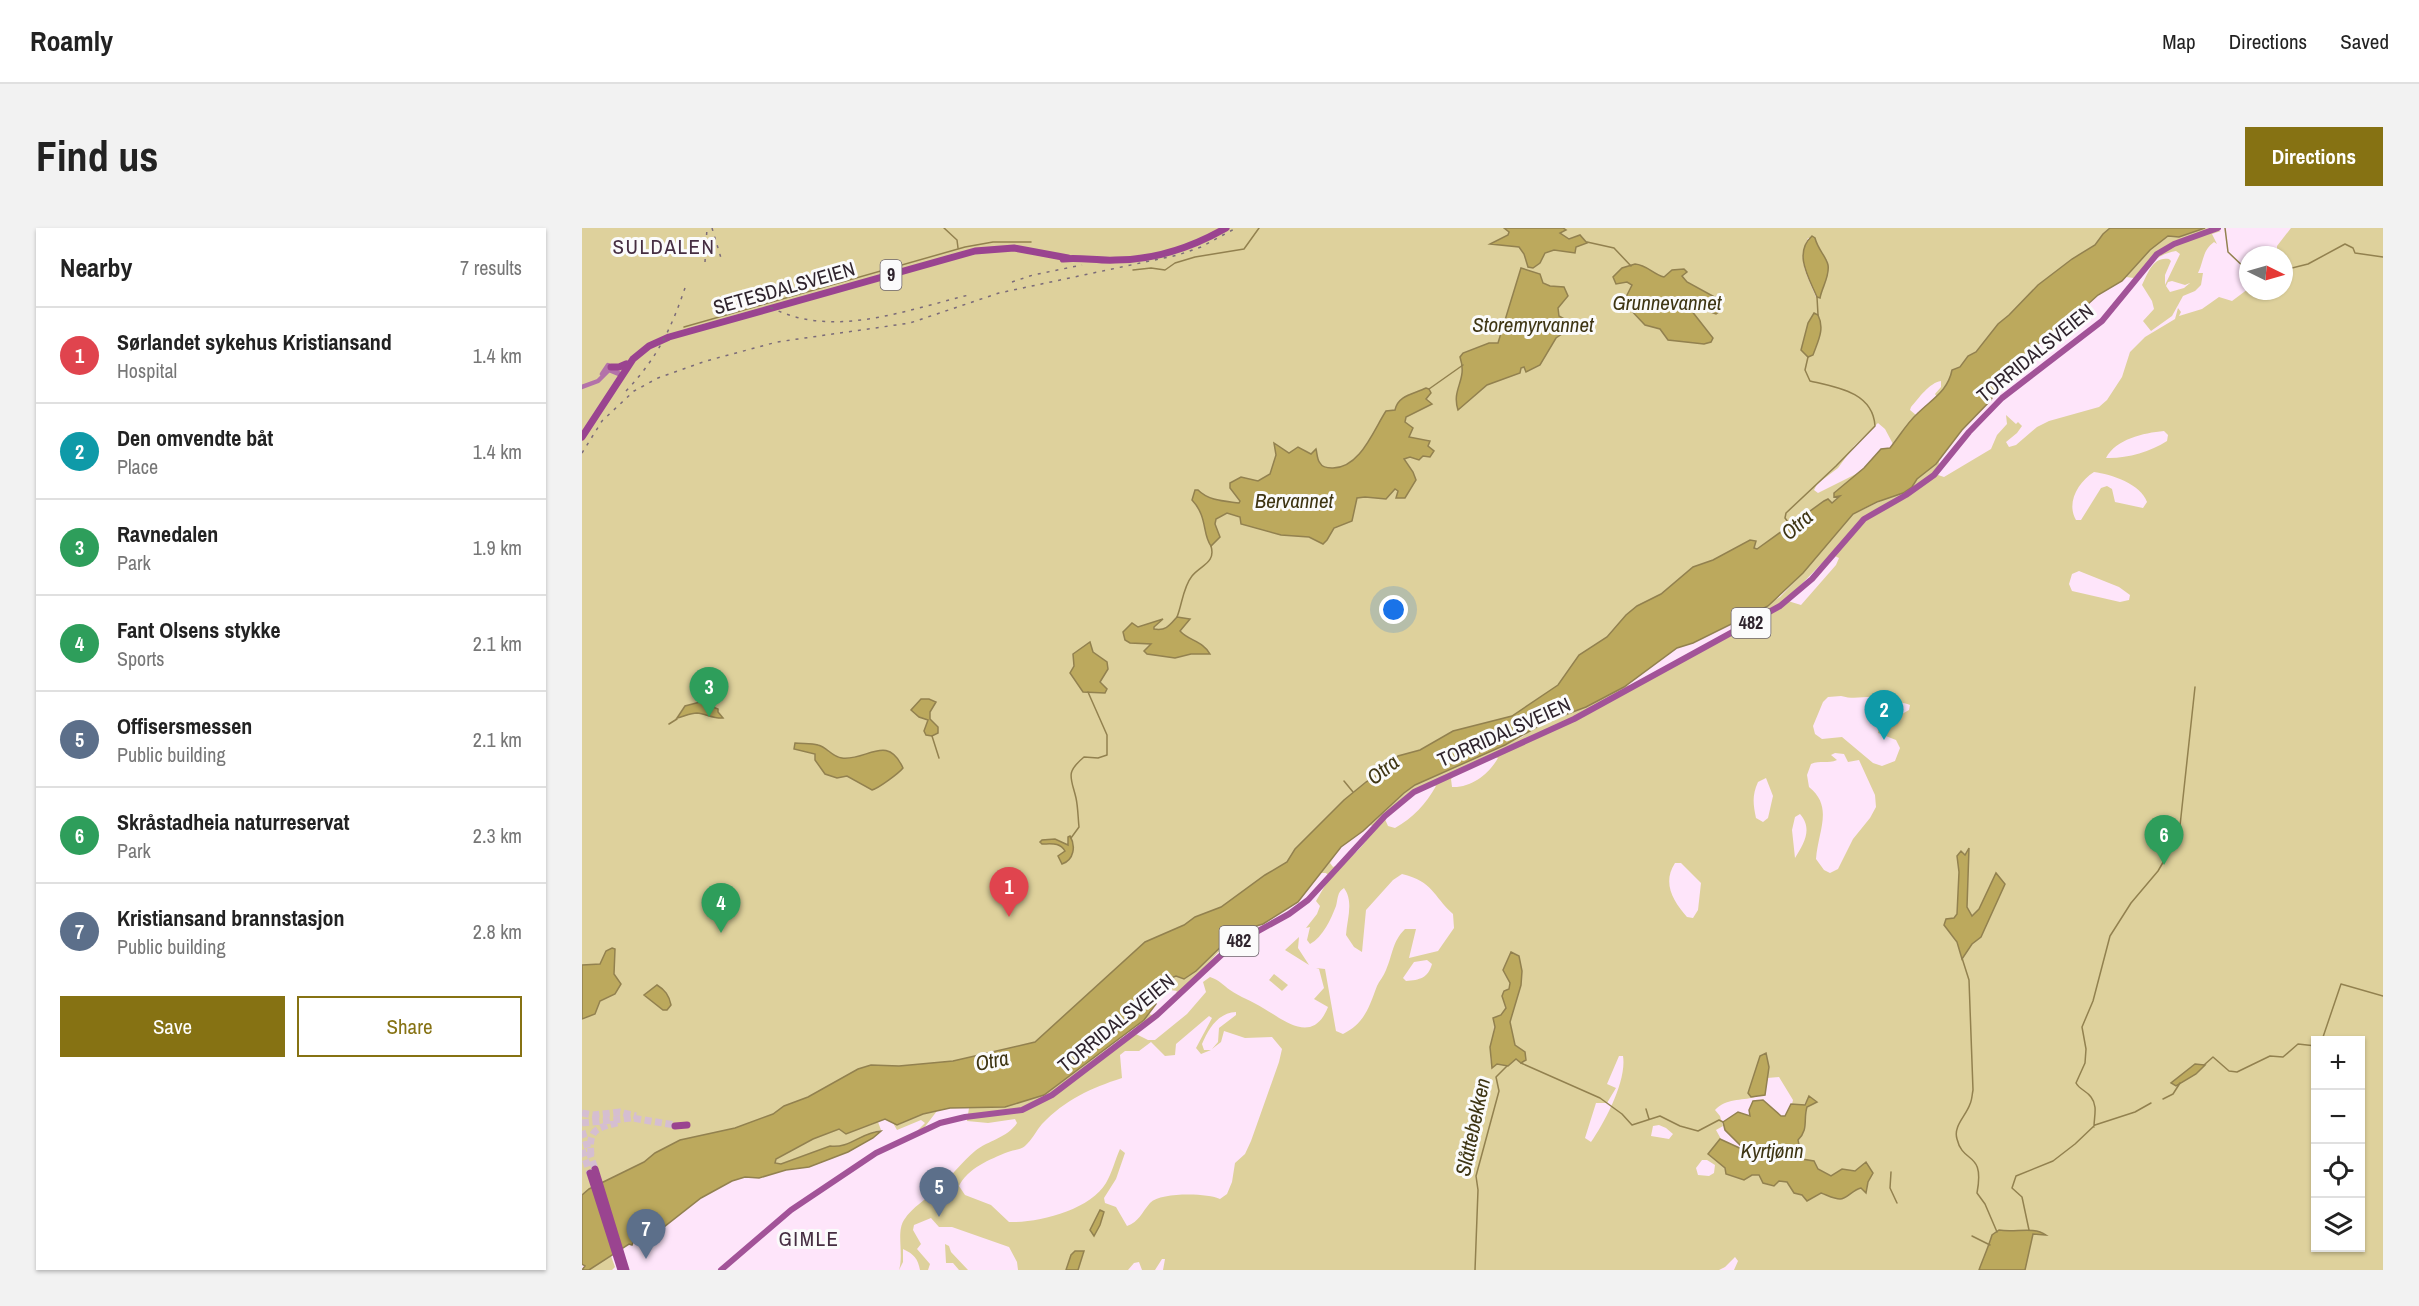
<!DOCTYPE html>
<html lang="en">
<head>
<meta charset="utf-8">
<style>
	:root { --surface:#fff; --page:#f2f2f2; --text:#222; --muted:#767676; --line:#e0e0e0; --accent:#867213 }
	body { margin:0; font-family:"Archivo Narrow",sans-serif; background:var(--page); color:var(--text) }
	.controls { position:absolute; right:18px; bottom:18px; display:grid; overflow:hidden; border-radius:0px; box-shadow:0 2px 4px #0004 }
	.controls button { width:54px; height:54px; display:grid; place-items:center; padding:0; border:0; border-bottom:2px solid var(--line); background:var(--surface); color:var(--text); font:30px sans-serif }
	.compass { position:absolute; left:1657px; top:18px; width:54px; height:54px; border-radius:50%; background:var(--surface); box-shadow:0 2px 4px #0004; rotate:95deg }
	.you { position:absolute; left:812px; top:382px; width:21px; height:21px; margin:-15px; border:4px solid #fff; border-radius:50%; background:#1a73e8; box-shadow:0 0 0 9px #1a73e833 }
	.badge { display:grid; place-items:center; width:39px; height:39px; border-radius:50%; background:var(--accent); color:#fff; font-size:20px; font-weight:700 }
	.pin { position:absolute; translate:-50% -50px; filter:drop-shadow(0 2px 3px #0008) }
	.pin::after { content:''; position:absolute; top:32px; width:21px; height:18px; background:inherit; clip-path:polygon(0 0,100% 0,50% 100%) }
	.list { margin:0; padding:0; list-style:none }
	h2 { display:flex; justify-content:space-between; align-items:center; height:78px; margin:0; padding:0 24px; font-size:26px }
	h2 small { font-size:20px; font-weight:400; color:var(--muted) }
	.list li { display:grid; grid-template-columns:39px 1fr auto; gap:18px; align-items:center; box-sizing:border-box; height:96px; padding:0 24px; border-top:2px solid var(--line) }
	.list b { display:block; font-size:22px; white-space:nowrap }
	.list p { margin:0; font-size:20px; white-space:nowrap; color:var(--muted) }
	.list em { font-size:20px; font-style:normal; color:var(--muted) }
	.actions { display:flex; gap:12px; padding:18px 24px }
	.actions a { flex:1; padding:14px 0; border:2px solid var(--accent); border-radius:0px; text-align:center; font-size:21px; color:var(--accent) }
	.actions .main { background:var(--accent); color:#fff }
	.icon { flex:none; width:33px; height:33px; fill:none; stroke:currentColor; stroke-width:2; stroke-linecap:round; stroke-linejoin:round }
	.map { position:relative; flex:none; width:1801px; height:1042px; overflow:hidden; border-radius:0px }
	header { display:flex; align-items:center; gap:36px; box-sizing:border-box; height:84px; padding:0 30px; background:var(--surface); border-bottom:2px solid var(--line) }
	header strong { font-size:28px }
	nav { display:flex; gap:33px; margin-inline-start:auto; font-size:21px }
	.intro { display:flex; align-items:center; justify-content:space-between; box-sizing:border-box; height:144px; padding:0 36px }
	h1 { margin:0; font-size:42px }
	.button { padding:15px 27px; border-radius:0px; background:var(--accent); color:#fff; font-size:21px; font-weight:700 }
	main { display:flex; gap:36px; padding:0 36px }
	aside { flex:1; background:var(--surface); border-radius:0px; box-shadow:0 2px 4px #0004 }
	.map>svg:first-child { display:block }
	.green { fill:#ded19c; fill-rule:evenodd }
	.water { fill:#bca95d; stroke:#92814f; stroke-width:1.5 }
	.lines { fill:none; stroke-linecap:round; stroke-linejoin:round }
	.stream { stroke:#92814f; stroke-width:1.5 }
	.trunk-tunnel { stroke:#d5bed1; stroke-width:7; stroke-dasharray:7 3.5; stroke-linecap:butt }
	.secondary { stroke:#b372a9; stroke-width:4.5 }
	.primary { stroke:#a25398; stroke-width:6 }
	.trunk { stroke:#9a4490; stroke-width:7 }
	.rail { stroke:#7b6b79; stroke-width:1.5; stroke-dasharray:3 6; stroke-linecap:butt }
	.labels { text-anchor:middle; stroke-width:6; stroke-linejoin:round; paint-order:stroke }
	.shield { fill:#fbfbfb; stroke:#6c646b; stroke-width:1.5 }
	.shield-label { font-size:18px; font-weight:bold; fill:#2f242d }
	.street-label { font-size:20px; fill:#2f242d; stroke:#fbfbfb }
	.neighbourhood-label { font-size:21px; letter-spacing:1.5px; fill:#462e42; stroke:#fbfbfb }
	.water-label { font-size:21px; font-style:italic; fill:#3e3513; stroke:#fbfbfb }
</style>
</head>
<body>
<header>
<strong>Roamly</strong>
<nav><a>Map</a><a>Directions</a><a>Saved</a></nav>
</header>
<div class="intro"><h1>Find us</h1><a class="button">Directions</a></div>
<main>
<aside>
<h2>Nearby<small>7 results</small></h2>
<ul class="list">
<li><span class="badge" style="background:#e0444e">1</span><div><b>Sørlandet sykehus Kristiansand</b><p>Hospital</p></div><em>1.4 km</em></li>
<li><span class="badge" style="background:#0f9aa8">2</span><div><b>Den omvendte båt</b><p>Place</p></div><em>1.4 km</em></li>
<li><span class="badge" style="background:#2e9e5b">3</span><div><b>Ravnedalen</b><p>Park</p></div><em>1.9 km</em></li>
<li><span class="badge" style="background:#2e9e5b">4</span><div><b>Fant Olsens stykke</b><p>Sports</p></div><em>2.1 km</em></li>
<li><span class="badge" style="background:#5c6f8a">5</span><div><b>Offisersmessen</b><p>Public building</p></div><em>2.1 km</em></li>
<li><span class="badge" style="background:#2e9e5b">6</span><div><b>Skråstadheia naturreservat</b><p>Park</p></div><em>2.3 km</em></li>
<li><span class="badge" style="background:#5c6f8a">7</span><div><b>Kristiansand brannstasjon</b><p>Public building</p></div><em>2.8 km</em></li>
</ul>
<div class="actions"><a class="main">Save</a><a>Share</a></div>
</aside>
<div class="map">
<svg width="1801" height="1042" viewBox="0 0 1801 1042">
	<rect width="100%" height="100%" fill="#fee5fa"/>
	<path class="green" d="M0,0H1528L1521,6L1513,17L1490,31L1456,57L1427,87L1416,96L1394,124L1386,128L1378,139L1370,142L1366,156L1355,169L1353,166L1359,159V153C1347,155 1337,170 1329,179L1328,182L1334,187L1311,216L1303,201L1296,195L1272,218L1256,240L1235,256L1232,262L1236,265L1278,244L1252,265L1259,268L1249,275L1246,271L1242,273L1207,297L1212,321L964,481L863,528L720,637L465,821L7,961L0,967ZM1226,10H1233L1237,24L1244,31V50L1234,69C1225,46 1215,35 1226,10Z
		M1623,0L1639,3L1630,6L1635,16L1632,14C1620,23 1622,33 1616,45H1621L1619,57L1613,63L1601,68L1590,88L1569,103L1561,93L1572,81L1570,73L1560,57C1566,45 1571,28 1587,31L1589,33L1583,47V57L1598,26L1594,23C1576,26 1564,38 1552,50L1544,49L1568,22L1586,8L1597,9ZM1590,53L1603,57L1608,55L1602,60L1588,64L1584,58L1586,54Z
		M1709,0H1801V1042H1152L1156,1033L1153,1029L1143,1039L1137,1042H581L583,1031H580L573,1042H560L557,1034L552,1035L546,1042H496L502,1024L494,1023L489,1027L484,1042H436L435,1034L427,1019L370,999H357L349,990L332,997L331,1002L339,1016L335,1021L348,1036L346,1042H338C336,1031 332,1026 321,1021V1034L317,1042C322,1026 314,1004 322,992C330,979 346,970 357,960C369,948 380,934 393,923C407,912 425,910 435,895L433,891L406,895L385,893L387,880L423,879L462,867L551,802L567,786L573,788C581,781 591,774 595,763L574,760L576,755L594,748L602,751C619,740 629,725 645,714C618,746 588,776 555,803L554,806L566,812H573L605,786L624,764L621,754L628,749C637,752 641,757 648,762C658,769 670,773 681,780C703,793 731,817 746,779L732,771L742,760L737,741L734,740L743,741L754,803L761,806C783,795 787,779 795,758C797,753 802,748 804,742C811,726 810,714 823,701H834L827,730L856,723L872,700L871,686C850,667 852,654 820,646L811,652L784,682L780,724L772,719L764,707C765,691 772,674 762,660C755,664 756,671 754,678C749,691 741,709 728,716L725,712L728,699L724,700L735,686L738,678L734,673L748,649L744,645H738L751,631L748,635L751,639C768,633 786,615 792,598L786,597L822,565L833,557L923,517L940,509L952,500L1004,479L1043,458L1055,456L1086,442L1097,433L1169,395L1168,387L1198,369L1221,345L1271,286L1330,259L1335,251L1357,233L1356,247L1362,249L1409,221L1415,207L1425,196L1424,187L1434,196L1436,194L1440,198L1435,205L1424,214L1427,219L1434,217L1455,199L1467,193L1517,179L1525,172L1540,149L1548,124L1563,109L1593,91L1596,80L1599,84L1597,88L1620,81L1637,69L1650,73L1666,61V63H1702V27H1697L1695,24V18ZM1582,203L1586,207L1585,213C1568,224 1543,231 1524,230C1534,211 1561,205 1582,203ZM1512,244C1529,246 1559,256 1565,274L1561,280L1533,274L1530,261L1525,258L1519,260L1499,292H1494C1484,275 1496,254 1512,244ZM1251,327L1257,330L1254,337L1219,377L1206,373V370L1244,331ZM1497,343L1537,359L1548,367L1547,372L1538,374L1490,363L1487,356L1490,346ZM1259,468C1273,472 1281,468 1294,469C1300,469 1323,475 1328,477L1327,482L1297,499L1296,505L1314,512L1318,520L1313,533L1300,538L1291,535L1260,509L1240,511L1233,506L1231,498L1241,474L1246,469ZM1253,525L1262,526L1266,534L1277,532L1293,567L1294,579L1288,590L1271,611L1256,641L1248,645L1242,642L1234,631C1236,603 1252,579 1227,559L1225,547L1229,536C1238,532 1246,536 1255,532L1249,527ZM910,528L916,530C907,546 889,560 870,559L869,551L879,542ZM1184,550L1191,568L1186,590L1181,594L1174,590C1171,576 1170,567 1176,554ZM852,557L854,558C844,576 831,590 813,600L806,598L802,589C817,570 831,562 852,557ZM1218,586C1231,601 1222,615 1213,630L1210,602L1213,589ZM1093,635H1099L1119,655L1116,682L1111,690L1105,689C1091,673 1080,655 1093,635ZM930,724L937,728L940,743L939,757L928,794L933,817L943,824L944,832L939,835L934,831L926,838L915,836L910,840C905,820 915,805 911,790L919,787L924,780L920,768L922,763L927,761L928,755L921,742ZM845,732L850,736C846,750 838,752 824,753L821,750L832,734ZM654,784V787L637,800L636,814L630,821L639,814L642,803L663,810L690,809L700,821L697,834L669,913L663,926L653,935L650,954L645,966L638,971C625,965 579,964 568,975C560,984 557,994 545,998L534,979L523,975L522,970L534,951L543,925L538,921C533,932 530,945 524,955C508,982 456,995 427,994L409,977L383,967L377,958C385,941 408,931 426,924C431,922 438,922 443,918C450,912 454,903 460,896C483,872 509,860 540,850L538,827L543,823H557L569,814L583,828L593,827L594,816L627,788L630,790L614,820L619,826L629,822H622L620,816C627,800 636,785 654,784ZM1734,812H1778V1020H1734ZM1183,825L1187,839L1185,850L1197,849L1211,872L1210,876L1222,877L1227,868L1235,874L1225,879C1221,892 1227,901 1216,912L1220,931L1227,935L1232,933L1236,941L1248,949L1260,941L1273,943L1285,934L1286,941L1291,945L1284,954V963L1279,960C1270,962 1267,968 1259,971L1239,964L1225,973L1220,965H1212L1205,954L1197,953L1191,958L1181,955L1178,947H1170L1162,952L1144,946L1143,940L1126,926L1139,911L1134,902L1141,898L1138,888L1133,882C1144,870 1159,873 1173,869H1169L1166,865L1178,828ZM1037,828H1041C1045,852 1023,894 1009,914L1003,910L1014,875H1025L1034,860L1025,856ZM1077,897L1084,900L1091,906L1087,911L1069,908L1071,898ZM1120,932H1125L1133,937L1132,945L1127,948L1116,947L1114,940ZM518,982L522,984L518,997L512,1008L508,1002Z
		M717,709L716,720L727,737L703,722Z
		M692,746L706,757L700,763L687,752Z
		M355,883L338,905L334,904L343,895L339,892L315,902L311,895L316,897L341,886Z
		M296,894L299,902C281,905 267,921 248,918L199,936L192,935L194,931L231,911L257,901L264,906Z
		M363,1016L367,1018L369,1024L386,1042H377L371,1035H364Z
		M29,1028L33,1039L30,1042H6Z"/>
	<path class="water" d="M922,0H981L984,2L978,5L987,11L998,7L1005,15L994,19L993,25L972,22L963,25L958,35L951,40L946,39L942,26L937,19L908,16L926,7L927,4Z
		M1528,0H1623L1597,9L1586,8L1568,22L1540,53L1516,67L1484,96L1449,121L1431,137L1415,159L1409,172L1380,202L1354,236L1335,251L1330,259L1321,265L1295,274L1271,286L1221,345L1186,378L1111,415L1095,420L1042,459L1004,479L964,494L923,517L833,557L822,565L781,603L759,619L716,674L681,696L654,704L614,743L602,751L594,748L576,755L570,768L574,776L562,792L462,867L423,879L368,880L341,886L315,897L303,891L264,906L257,901L231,911L194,931L193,935L199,936L248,918C267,921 280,904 299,903L291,910L266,924L227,939L204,942L177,950L163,949L150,953L119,970L78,1002L51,1014L50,1017L47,1016L7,1042H0L3,1038L0,1036V967L7,961L62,934L73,925L98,912L153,900L191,886L202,878L226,869L276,841L289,837L317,838L371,833L453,814L563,714L602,697L613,689L639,679L683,647L705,634L713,621L762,572L784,554L807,539L816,528L838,522L871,503L930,488L976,457L997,427L1025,409L1044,387L1055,378L1079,366L1111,339L1131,332L1168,312L1174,313L1172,320L1175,321L1242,273L1246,271L1250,275L1258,268L1252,269V265L1282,240L1299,221L1308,220C1317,209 1325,195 1335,186C1350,171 1366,163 1370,142L1378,139L1386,128L1394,124L1416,96L1427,87L1456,57L1490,31L1513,17L1521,6Z
		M1230,8L1233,10C1236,22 1244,28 1246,37C1248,48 1240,59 1238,70L1235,69C1227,50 1211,25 1230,8Z
		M1053,36C1065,37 1071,46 1082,49L1090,42L1102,41L1105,44L1100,48L1105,54L1138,72V83L1134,86L1120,81L1109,82L1131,110L1129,114L1122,116L1086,112L1078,101L1063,97L1044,77L1043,71L1050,57L1045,54L1034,56L1031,49L1040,40Z
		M939,40L958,46L961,55L968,58L982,59L986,68L976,80L977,88L984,92L986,102L974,110L958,137L944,144L942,139L939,140L938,145L905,157L876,182C869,160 886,153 878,129L881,125L907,115H916Z
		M1232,85L1236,87C1243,101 1236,113 1231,127L1226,129L1219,122L1226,95Z
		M844,160L847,161L849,165L844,171L850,176L824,189L823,194L831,200L827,209L848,213L846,218L852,223L848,229L841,228L837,232L828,229L822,231L831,244L834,252L823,270H814L816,263L813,261L804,271L783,269L775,270L770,293L752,300L745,312L741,316L727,309L699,307L659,296L658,289L645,285L634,291L633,296L638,309L629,318C620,306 626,289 610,272L613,262H616C627,273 642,273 657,275L658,273L648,260V255L659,249L676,253L688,246L694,227L692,215L707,225L716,219L729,226L734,221C735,224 735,232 738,235C740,239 746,240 750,240C778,241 792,201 804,183L813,182C816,167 832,166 844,160Z
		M595,389L608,391L598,403C607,413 621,413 628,426H609L593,430L565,426L562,423L569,416L548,415L543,412L541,404L550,395L556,399L581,391L572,399V401C584,403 587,398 595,389Z
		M508,414L511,424L525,434L526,441L518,454L525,461L523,465L501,464L488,445L492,438L491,426Z
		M339,471H347L354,474L348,484V491L356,499V505L350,508L344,507L342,503L346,492L337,489L329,482Z
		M118,474L136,481V484L141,490C132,491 124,486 115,485C108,485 101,489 95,490L103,478Z
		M213,515C220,516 229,515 236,517C245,519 250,529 260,530C285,533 305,505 321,540C317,545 297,560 290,562L265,548L255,550L243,546L233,532V526L212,521Z
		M488,608C494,618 492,632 480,636L476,628L483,623C478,614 469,616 460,616L458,614L460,612L473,611L486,617V609Z
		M1387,620L1385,679L1390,688L1397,681L1414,645L1423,656L1399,709L1390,716L1380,731L1375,714L1362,697L1364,691L1372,690L1375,686L1377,644L1375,628L1379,623L1383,627Z
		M30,720L33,721L32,746L39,756L33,766L18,773L13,786L0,791V737L18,736L24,723Z
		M929,724L937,728L940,743L939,757L928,794L933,817L943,824L944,832L939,835L934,831L926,838L915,836L910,840L908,819L913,799L911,790L919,787L924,780L920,768L922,763L927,761L928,755L921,742Z
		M75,757C83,762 87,767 89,777L85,782H81L62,767Z
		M1184,825L1187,839L1183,867L1169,869L1166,865L1178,828Z
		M1613,836L1623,837L1614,846L1594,858L1589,855Z
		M1227,868L1235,874L1225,879C1221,892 1227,901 1216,912L1220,931L1232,933L1236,941L1249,948L1260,941L1273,943L1284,934L1291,945L1286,954L1284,965L1279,960C1270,962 1265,971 1258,971C1252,971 1245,967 1239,965L1225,973L1220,967L1212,965L1205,954L1197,953L1192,958L1181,955L1177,947H1170L1162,952L1144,946L1143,940L1126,926L1138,911L1164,923L1143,902L1141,894L1156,884L1168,888L1167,882L1171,873L1181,872L1199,888H1203L1209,876L1223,877Z
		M518,982L522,984L518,997L512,1008L508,1002Z
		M1417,1002C1433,1005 1451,998 1464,1007L1451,1006L1443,1042H1397C1401,1031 1406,1020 1410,1007Z
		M493,1023H502L496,1042H484L489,1027Z"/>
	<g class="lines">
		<path class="stream" d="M362,0L375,12L376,20
			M1643,0L1646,24L1666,43
			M1005,14L1032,20L1049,38
			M551,42L569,40L583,42L593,35L613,29L662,21L677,0
			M1702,42L1726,36L1763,16L1771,20L1773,25L1801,29
			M1235,69L1236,87
			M102,99L383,19L411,14H449
			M847,161L881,137
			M1209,298L1203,290L1204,285L1254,238L1293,198C1291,164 1254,159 1228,153L1223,142L1226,129
			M595,389C600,377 601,359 610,348C619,337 634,335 629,318
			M87,496L95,491
			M350,508L357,530
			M762,553L771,564
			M489,610L497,599C496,590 496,579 494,570C489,549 483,545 502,529L516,530L525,527V507L506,464
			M1380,730L1387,752L1391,862C1390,867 1390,872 1388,876C1384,888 1371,898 1375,911C1381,937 1403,922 1395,965L1403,976L1415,1004
			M1740,812L1759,756L1801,768
			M939,835L1018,870L1040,886L1050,897L1078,888L1098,898L1116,903L1137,892L1141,894
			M1622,837L1631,829L1647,843L1655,844L1688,828L1701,829L1716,816L1734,818
			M1581,871L1591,866L1598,855
			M1064,881L1067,891
			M1512,899C1512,888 1516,878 1509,869C1505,863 1498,862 1494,855L1503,835L1504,821L1500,799L1511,773L1528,708L1549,675L1576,643L1597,607L1613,459
			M1309,944L1308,960L1315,975
			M1447,1002L1440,969L1430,960L1434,948L1471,933L1493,916L1513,897L1553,884L1569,875
			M1390,1008L1408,1017
			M893,1042L896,962L894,948L917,863L914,849L925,838"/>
		<path class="trunk-tunnel" d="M0,885L11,887L38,884L54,888
			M0,895L50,890L93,897
			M0,903L13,941
			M0,922L8,945
			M9,927C6,900 15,900 39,894"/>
		<path class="secondary" d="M20,146L26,137L39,147
			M0,159L16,153L27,142L39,147"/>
		<path class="primary" d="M139,1042L209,982L294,925L358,895L383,889L440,882L470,867L575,787L649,718L707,686L726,672L803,588L832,564L992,491L1198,378L1230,351L1282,291L1324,267L1352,247L1387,204L1420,170L1520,93L1575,26L1592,16L1636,0"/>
		<path class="trunk" d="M481,31C498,29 516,33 533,32C572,32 609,20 644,0
			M29,139H37L44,136
			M0,209L51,131L67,118L87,109L393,23L432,20L486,30
			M93,898L105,897
			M13,941L44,1042
			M8,945L39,1042"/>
		<path class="rail" d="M130,0L139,30
			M123,34L125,0
			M430,54L451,47L500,37
			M173,70C239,116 316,84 387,67
			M44,163C77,128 90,99 105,54
			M0,225L20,193L52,163L76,150L124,133L195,114L328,95L417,65L596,27L619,19L654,0"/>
	</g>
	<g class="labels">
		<g class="shield">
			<rect x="298.5" y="32" width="21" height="30" rx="4.5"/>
			<rect x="1149.5" y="380" width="39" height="30" rx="4.5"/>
			<rect x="637.5" y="698" width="39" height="30" rx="4.5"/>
		</g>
		<g class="shield-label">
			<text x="309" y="53">9</text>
			<text x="1169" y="401">482</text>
			<text x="657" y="719">482</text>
		</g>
		<g class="street-label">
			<text transform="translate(202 60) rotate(-16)" y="7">SETESDALSVEIEN</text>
			<text transform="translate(1453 125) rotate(-39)" y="7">TORRIDALSVEIEN</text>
			<text transform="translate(922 504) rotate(-24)" y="7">TORRIDALSVEIEN</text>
			<text transform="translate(534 795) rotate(-39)" y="7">TORRIDALSVEIEN</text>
		</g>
		<g class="neighbourhood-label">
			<text x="82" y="26">SULDALEN</text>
			<text x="227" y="1018">GIMLE</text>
		</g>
		<g class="water-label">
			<text x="1085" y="82">Grunnevannet</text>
			<text x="951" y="104">Storemyrvannet</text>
			<text x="712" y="280">Bervannet</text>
			<text transform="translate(1215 297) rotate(-41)" y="7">Otra</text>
			<text transform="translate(801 542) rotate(-38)" y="7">Otra</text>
			<text transform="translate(410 833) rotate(-11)" y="7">Otra</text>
			<text transform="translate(891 899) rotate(-78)" y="7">Slåttebekken</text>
			<text x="1190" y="930">Kyrtjønn</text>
		</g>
	</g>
</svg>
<div class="controls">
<button>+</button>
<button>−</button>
<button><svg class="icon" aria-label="locate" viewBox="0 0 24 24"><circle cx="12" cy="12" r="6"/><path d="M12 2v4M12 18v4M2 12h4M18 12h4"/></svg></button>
<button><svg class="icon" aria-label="layers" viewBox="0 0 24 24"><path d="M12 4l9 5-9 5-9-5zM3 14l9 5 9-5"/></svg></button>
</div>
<svg class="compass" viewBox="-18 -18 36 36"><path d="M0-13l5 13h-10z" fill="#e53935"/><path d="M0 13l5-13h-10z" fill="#767676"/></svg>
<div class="you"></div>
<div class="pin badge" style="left:427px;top:689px;background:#e0444e">1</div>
<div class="pin badge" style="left:1302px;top:512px;background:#0f9aa8">2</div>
<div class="pin badge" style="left:127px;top:489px;background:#2e9e5b">3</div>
<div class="pin badge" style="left:139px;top:705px;background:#2e9e5b">4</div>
<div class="pin badge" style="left:357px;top:989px;background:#5c6f8a">5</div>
<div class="pin badge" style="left:1582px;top:637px;background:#2e9e5b">6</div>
<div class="pin badge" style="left:64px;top:1031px;background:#5c6f8a">7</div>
</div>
</main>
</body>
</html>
